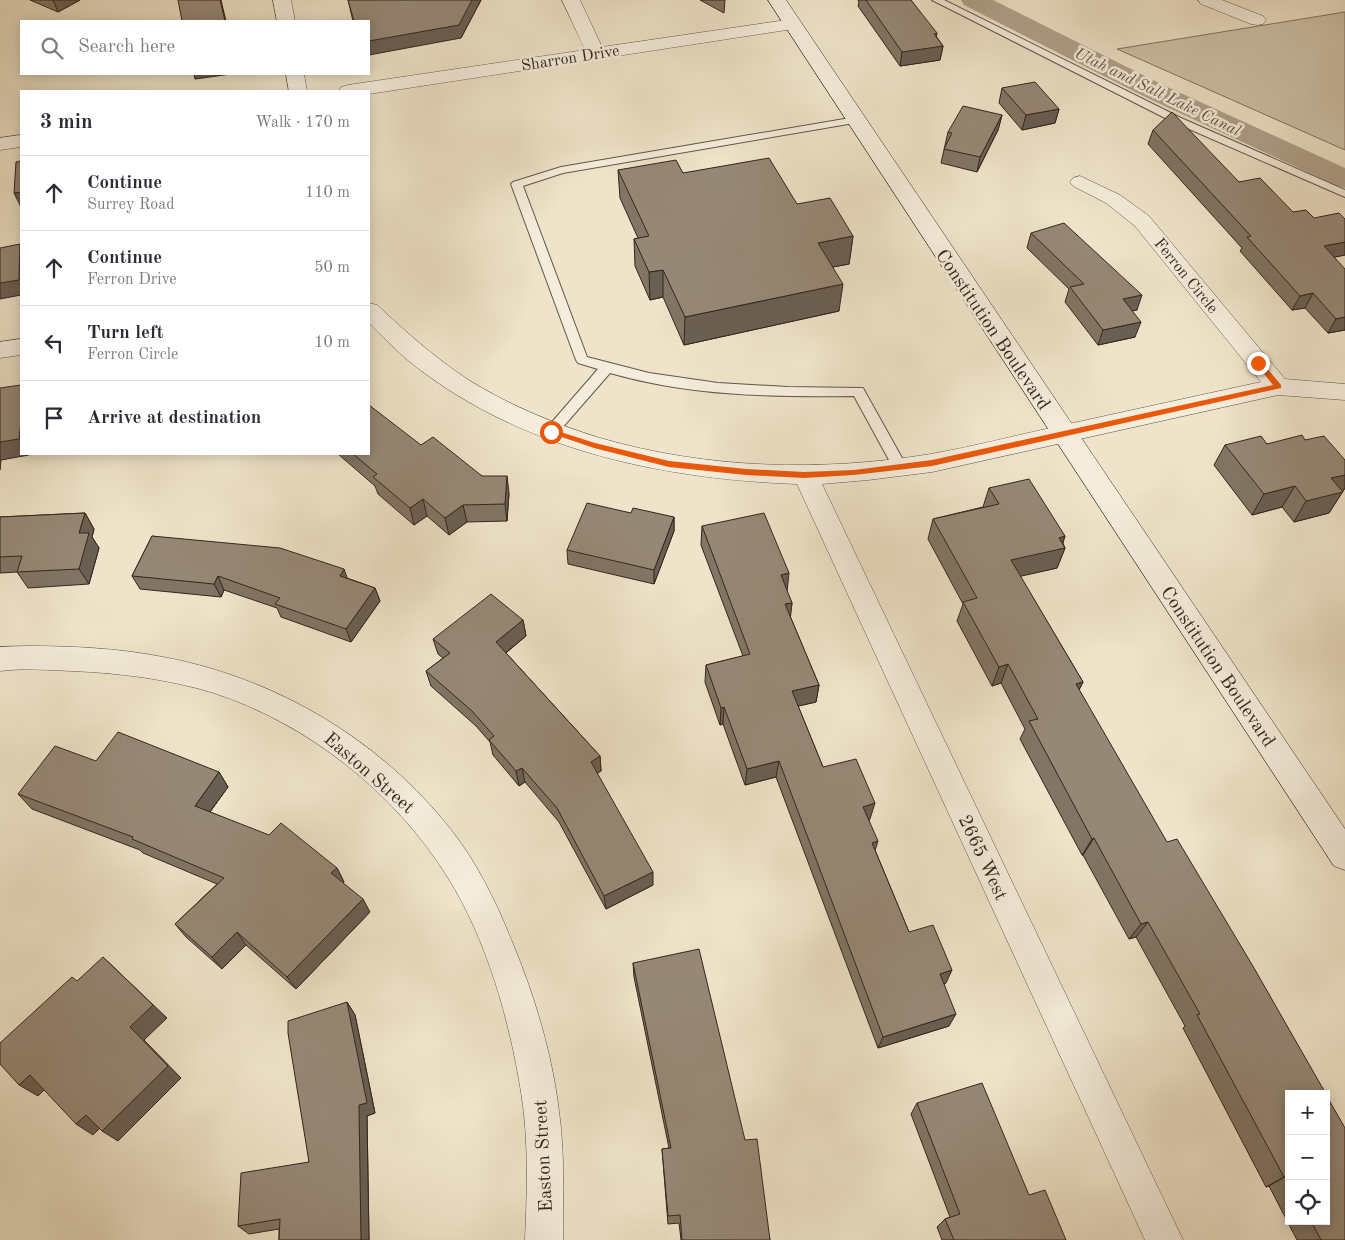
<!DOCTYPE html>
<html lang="en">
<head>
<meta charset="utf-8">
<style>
	:root { --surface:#fff; --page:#f2f2f3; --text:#2b2b33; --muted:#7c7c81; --line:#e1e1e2 }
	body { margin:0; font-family:"Old Standard TT",serif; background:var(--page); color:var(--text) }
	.controls { position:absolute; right:15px; bottom:15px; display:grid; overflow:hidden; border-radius:0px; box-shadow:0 2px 12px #0003 }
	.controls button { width:45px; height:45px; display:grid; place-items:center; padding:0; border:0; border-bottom:1px solid var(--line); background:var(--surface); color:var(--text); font:25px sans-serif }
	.stop { position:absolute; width:15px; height:15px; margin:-11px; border:4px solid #ea580c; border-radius:50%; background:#fff }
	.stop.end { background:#ea580c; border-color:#fff; box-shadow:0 1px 5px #0008 }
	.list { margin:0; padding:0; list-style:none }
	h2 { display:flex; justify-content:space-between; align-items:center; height:65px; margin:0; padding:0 20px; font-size:21px }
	h2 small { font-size:16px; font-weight:400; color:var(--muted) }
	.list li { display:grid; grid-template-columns:32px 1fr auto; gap:15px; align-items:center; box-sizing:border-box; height:75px; padding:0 20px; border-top:1px solid var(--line) }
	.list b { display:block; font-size:19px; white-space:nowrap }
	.list p { margin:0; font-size:16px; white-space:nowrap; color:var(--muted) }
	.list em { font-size:16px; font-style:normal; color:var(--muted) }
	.icon { flex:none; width:28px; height:28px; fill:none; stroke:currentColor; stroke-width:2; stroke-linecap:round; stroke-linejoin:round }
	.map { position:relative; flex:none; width:1345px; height:1240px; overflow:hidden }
	.search { position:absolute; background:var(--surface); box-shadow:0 2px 12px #0003; left:20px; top:20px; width:350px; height:55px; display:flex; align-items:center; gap:12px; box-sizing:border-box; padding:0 18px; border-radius:0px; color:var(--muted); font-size:19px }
	.panel { position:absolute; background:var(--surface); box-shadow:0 2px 12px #0003; left:20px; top:90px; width:350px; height:365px; border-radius:0px }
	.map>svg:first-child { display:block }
	.green { fill:#cfc4ac; stroke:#827464 }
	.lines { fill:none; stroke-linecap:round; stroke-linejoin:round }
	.canal { fill:#b0a38e; fill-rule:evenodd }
	.lane-casing { stroke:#645547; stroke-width:2 }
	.street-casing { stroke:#645547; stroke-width:1 }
	.secondary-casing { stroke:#35251c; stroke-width:1 }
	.lane { fill:#f5eddc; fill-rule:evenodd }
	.street { fill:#f5eddc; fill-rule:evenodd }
	.secondary { fill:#f5eddc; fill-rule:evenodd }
	.wall { fill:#817565; stroke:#35251c }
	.shaded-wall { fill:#695f53; stroke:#35251c }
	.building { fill:#968876; stroke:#35251c }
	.route { fill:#ea580c }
	.labels { text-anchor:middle; stroke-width:5; stroke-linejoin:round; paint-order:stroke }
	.far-street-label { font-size:16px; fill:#35251c; stroke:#f5eddc }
	.far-water-label { font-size:16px; font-style:italic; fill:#605144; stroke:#f5eddc }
	.street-label { font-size:19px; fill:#35251c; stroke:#f5eddc }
</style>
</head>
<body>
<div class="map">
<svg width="1345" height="1240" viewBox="0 0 1345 1240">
	<rect width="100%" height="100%" fill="#efe4c9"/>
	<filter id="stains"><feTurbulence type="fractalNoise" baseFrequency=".004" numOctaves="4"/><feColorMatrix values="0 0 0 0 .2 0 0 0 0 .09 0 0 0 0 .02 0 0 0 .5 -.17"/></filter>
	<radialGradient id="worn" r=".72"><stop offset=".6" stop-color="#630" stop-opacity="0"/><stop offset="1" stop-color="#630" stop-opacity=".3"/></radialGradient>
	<path class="green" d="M1345,12V150L1117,49Z"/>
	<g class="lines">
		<path class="canal" d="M961,0H993L1161,84L1345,168V188L1335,185L1143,96L964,5Z"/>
		<g class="lane-casing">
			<path id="lane" d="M932,0H944L1181,118L1345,190V197L1173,122Z
				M856,117L861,120L860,122L563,173L523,186L587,357L649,373L718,383L788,387L863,388L907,467L905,471H895L854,396C772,397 689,396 610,373L556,435H546L544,432L546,429L598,369L578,363L576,360L511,184L513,182L561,167Z"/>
		</g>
		<g class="street-casing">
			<path id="street" d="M273,0H291L295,21H277Z
				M562,0H580L602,47L793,19L799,20L802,24L799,28L793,29L369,94V91H339L341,87L348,85L585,50Z
				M1198,0H1222L1263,16L1266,20L1263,24L1257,25L1251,24L1201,4Z
				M286,74H304L307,91H289Z
				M21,135V147L0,150V138Z
				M1080,176L1120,195L1149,216L1285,379L1345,384V400L1278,395L932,472L868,480L822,484L1183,1240H1145L797,484C658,479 513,448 404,357C392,346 380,334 369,323V303L377,305C406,332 434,357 467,379C508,405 555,424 600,438C707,469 821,472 931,454C972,447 1013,436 1055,427C1123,412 1192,397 1261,382L1135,226L1106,203L1073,186L1070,182L1073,178Z
				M21,339V355L0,358V342Z
				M26,646C71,646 117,648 163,657C276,678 381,740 452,831C478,864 497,904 513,944C535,997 552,1054 559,1111C565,1154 563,1197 563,1240H525C527,1191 529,1141 521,1092C509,1018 487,940 447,876C394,792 308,724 214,693C168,679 120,673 72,671C48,670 24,668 0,671V647Z"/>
		</g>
		<g class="secondary-casing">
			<path id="secondary" d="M768,0H786L1345,829V870L1334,866Z"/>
		</g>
		<use href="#lane" class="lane"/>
		<use href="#street" class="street"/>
		<use href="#secondary" class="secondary"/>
	</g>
	<path class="wall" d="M30,0H80L58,12Z
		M348,0H481L461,38L369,21H353Z
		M700,0H725L724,13Z
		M858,0H911L943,46L940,60L900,66L858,6L859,2Z
		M1002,88L1059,109L1055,123L1022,130L999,103Z
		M1002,115L998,130L977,172L941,163L948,132Z
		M1153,130L1239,182L1293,212L1345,255L1334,257L1345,330L1328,333L1305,308L1292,310L1240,251L1242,248L1148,144Z
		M618,170L683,173L797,204L853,236L849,264L833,267L839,311L684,345L663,297L650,300L635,266L634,239L638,238L620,198Z
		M1031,233L1137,310L1132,311L1135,337L1098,345L1065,302L1069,289L1027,248Z
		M1305,440L1345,460V488L1329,513L1294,522L1282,507L1252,515L1214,465L1225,445L1267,444Z
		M421,445L482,476L509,493L507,521L467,522L449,535L427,516L414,525L378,494L375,486L338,454H369Z
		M989,488L1065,536L1063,543L1065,548L1057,568L1020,576L1083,682L1079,690L1289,1094V1221H1326L1345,1240H1297L1269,1186L1266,1187L1183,1028L1185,1026L1136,937L1129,939L1083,855H1082L1020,739L1025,729L1001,683L992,686L957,621L963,604L928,539L933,519L983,507Z
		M85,513L94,529L92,537L99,548L89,584L28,588L17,572L0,573V517Z
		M674,517V531L654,584L568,564L567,550Z
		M702,526L787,591L792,603L790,616L819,685L816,702L798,706L823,767L870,819L869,820L875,850L909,932L946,983L944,984L949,1026L878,1048L776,777L745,785L723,724L720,725L705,682L706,665L743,656L701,545Z
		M152,536L347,578L375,588L380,601L351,642L281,617L277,608L224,590L221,597L140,589L132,576Z
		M523,620L526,636L506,653L600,756L601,771L597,773L653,885L606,909L559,822L525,782L519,786L493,755L490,742L476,726L431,686L426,671L443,658L438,654L433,639Z
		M96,761L219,772L228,787L210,812L337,868L344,882L343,883L370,912L296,989L246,945L222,969L186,937L175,924L217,884L143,853L140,850L32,809L18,794Z
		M633,963L745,1140L770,1240H681L679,1223L668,1224L662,1149L669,1148L634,977Z
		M347,1002L355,1015L375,1113L367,1116L369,1240H279V1229L249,1234L238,1226L309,1162Z
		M917,1103L1029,1195L1066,1240H942L937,1227L945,1219L950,1217L911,1114Z"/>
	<path class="shaded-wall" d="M53,0H80L58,12Z
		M220,0H221L226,21H225Z
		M472,0H481L461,38L369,55V41Z
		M937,33L935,47L943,46L940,60L900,66L902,52L934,34Z
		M194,74H231L195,79Z
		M1059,109L1055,123L1022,130L1026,115Z
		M1002,115L998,130L977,172L980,157Z
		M21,192V207L14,193Z
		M853,236L849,264L815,270L818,243Z
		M1345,242V255L1316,261L1324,246Z
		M20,244L21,248V295L0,299V283Z
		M663,270V297L650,300L649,272Z
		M843,284L839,311L684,345L685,317Z
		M1313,293L1305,308L1292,310L1300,296Z
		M1142,295L1137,310L1118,314L1123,299Z
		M1345,317V330L1328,333L1336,319Z
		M1141,322L1135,337L1098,345L1103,330Z
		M21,421V454H29V455L1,460L0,470V442Z
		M1345,475V488L1329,513L1294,522L1306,501L1331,478Z
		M507,476L509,493L507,521L505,504Z
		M1295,486L1282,507L1252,515L1264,494Z
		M423,499L427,516L414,525L410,508Z
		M463,505L467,522L449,535L445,518Z
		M85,513L94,529L92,537L99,548L89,584L79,569V533Z
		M674,517V531L654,584V570Z
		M1065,536L1060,549L1065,548L1057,568L1004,580L1011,560L1059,538Z
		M344,569L349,583L340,576Z
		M789,573L787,592L781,575Z
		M218,576L224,590L221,597L214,584Z
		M375,588L380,601L351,642L346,629Z
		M792,603L790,621L785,604Z
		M523,620L526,636L499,658L496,642Z
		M1008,664L1001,683L992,686L999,667Z
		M1083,682L1073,701L1076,684Z
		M819,685L816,702L790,708L792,691Z
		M724,707L723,724L720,725L721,708Z
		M600,756L601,771L592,777L591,762Z
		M779,761L776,777L745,785L747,769Z
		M522,768L525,782L519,786L516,771Z
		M219,772L228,787L204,820L195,806Z
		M875,803L870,819L859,822L863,807Z
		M1094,838L1083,855H1082L1092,839Z
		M878,841L873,857L872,843Z
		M337,868L344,882L339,887L331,873Z
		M653,872V885L606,909L604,896Z
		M363,899L370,912L296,989L287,977Z
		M1148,922L1136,937L1129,939L1141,924Z
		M237,932L246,945L222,969L212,957Z
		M103,957L167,1018L144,1040L181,1078L118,1141L102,1131L130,1027Z
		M952,970L946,983L933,987L940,974Z
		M347,1002L355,1015L375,1113L367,1116L369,1240H361Z
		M956,1014L949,1026L878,1048L883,1037Z
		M30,1075L48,1086L38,1096L19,1085Z
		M86,1115L103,1125L93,1135L76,1124Z
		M1286,1176L1269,1186L1266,1187L1284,1177Z"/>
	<path class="building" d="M178,0H220L225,21H182Z
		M348,0H472L459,25L369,41V21H354Z
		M866,0H911L937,33L934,34L943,46L902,52Z
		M1035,82L1059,109L1026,115L1002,88Z
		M963,106L1002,115L980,157L944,149L952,133L948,132Z
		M1172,112L1239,182L1260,178L1293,212L1306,210L1314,218L1339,213L1345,219V242L1324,246L1345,269V317L1336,319L1313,293L1300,296L1247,237L1251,236L1153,130Z
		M769,158L797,204L830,198L853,236L818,243L843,284L685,317L663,270L649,272L634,239L649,236L618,170L676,160L683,173Z
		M21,161V192L14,193L16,162Z
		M1064,223L1142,295L1123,299L1141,322L1103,330L1070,287L1084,284L1031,233Z
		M20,244L19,280L0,283V248Z
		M21,385V421L19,439L0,442V388Z
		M369,405L421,445L433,437L482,476H507L505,504L463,505L445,518L423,499L410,508L373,477L377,474L353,454H369Z
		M1302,435L1305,440L1324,436L1345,460V475L1331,478L1343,492L1306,501L1295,486L1264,494L1225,445L1261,436L1267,444Z
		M1029,479L1065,536L1059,538L1065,548L1011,560L1083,682L1076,684L1167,842L1177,839L1254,968L1326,1094H1289V1181L1286,1176L1284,1177L1197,1015L1200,1014L1148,922L1141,924L1094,838L1092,839L1029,721L1038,719L1008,664L999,667L963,602L977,598L933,519L999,504L989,488Z
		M587,503L631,513L633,508L674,517L654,570L567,550Z
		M85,513L79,533H89L79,569L17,572L22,556L0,557V517Z
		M764,513L789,573L781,575L792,603L785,604L819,685L792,691L823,767L856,759L875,803L863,807L878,841L872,843L909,932L933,925L952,970L940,974L956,1014L883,1037L779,761L747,769L724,707L721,708L706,665L750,654L702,526Z
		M152,536L280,548L344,569L340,576L375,588L346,629L275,604L280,598L218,576L214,584L132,576Z
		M491,594L523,620L496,642L600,756L591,762L653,872L604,896L557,808L522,768L516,771L489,740L494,736L472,711L426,671L450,653L433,639Z
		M118,732L219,772L195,806L269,835L281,823L337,868L331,873L363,899L287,977L237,932L212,957L175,924L224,878L132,839L133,837L18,794L55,746L96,761Z
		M699,949L745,1140L757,1139L770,1240H682L680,1215L668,1216L662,1149L671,1148L633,963Z
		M103,957L153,1005L130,1027L168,1066L102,1131L86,1115L76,1124L30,1075L19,1085L0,1064V1043L72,977L77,981Z
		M347,1002L367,1103L359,1105L361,1240H279L280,1219L238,1226L241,1173L309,1162L288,1033V1021Z
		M982,1083L1029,1195L1045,1190L1066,1240H954L945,1219L960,1214L917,1103Z
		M1326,1095L1345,1128V1240H1321L1311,1221H1326Z"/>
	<path class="route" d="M1256,361H1261L1281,385V388L932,466L854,475L804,478L746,475L669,467L594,448L547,432L551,429L595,443L669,461L746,469L804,472L854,470L932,460L1273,385L1256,364Z"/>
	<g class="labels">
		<g class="far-street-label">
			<text transform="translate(570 57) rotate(-9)" y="6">Sharron Drive</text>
			<text transform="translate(1187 275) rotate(51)" y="6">Ferron Circle</text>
		</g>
		<g class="far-water-label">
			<text transform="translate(1158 91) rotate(26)" y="6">Utah and Salt Lake Canal</text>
		</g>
		<g class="street-label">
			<text transform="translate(994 329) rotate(56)" y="7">Constitution Boulevard</text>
			<text transform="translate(1219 666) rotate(56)" y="7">Constitution Boulevard</text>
			<text transform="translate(370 772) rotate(41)" y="7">Easton Street</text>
			<text transform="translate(984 857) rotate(65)" y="7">2665 West</text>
			<text transform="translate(542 1156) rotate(-93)" y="7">Easton Street</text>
		</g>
	</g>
	<rect width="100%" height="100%" filter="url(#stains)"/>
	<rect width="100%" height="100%" fill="url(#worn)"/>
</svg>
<div class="controls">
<button>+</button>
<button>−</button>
<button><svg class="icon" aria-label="locate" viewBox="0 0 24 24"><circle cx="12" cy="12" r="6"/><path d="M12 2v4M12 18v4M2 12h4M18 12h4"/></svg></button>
</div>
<div class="stop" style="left:551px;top:432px"></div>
<div class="stop end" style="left:1258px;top:363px"></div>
<div class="search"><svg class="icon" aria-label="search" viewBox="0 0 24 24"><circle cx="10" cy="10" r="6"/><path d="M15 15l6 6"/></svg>Search here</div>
<section class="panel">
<h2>3 min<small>Walk · 170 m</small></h2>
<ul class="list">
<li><svg class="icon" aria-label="ahead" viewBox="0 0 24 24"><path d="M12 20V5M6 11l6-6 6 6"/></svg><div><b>Continue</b><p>Surrey Road</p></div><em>110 m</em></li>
<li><svg class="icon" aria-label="ahead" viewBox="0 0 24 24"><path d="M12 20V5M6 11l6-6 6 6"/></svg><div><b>Continue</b><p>Ferron Drive</p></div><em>50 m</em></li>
<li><svg class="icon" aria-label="left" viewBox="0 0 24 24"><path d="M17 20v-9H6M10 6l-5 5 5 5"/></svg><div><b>Turn left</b><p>Ferron Circle</p></div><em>10 m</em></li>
<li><svg class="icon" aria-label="arrive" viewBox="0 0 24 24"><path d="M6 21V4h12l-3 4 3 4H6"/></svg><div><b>Arrive at destination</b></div></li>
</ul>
</section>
</div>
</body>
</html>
